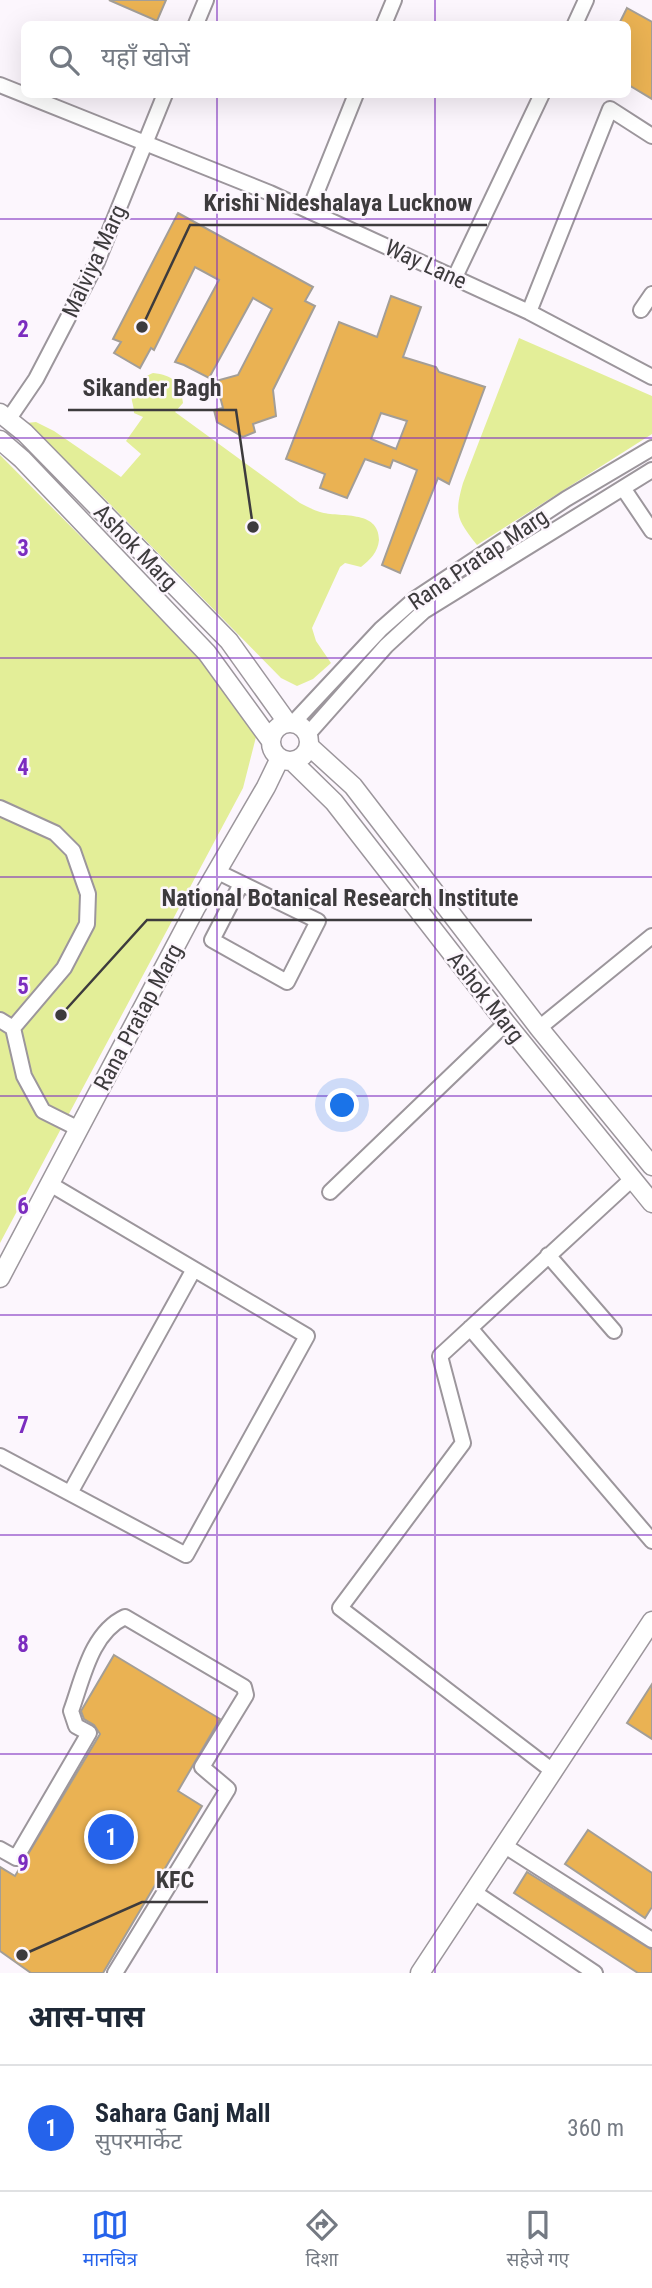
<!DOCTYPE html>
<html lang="hi">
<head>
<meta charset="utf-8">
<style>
	:root { --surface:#fff; --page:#f6f6f7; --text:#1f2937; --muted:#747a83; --line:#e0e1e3; --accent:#2563eb }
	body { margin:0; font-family:"Roboto Condensed","Noto Sans Devanagari",sans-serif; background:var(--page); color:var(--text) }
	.you { position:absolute; left:343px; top:1106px; width:24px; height:24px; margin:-18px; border:5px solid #fff; border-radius:50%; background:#1a73e8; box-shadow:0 0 0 10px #1a73e833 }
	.badge { display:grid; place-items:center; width:46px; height:46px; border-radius:50%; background:var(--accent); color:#fff; font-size:23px; font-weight:700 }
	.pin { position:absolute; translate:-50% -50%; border:4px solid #fff; box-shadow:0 2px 7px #0006 }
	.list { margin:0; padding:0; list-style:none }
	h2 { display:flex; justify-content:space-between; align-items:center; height:91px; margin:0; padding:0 28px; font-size:30px }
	h2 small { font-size:23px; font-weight:400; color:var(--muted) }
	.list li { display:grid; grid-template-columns:46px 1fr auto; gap:21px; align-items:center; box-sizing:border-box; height:126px; padding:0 28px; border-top:2px solid var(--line) }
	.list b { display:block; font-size:26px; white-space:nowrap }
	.list p { margin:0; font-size:23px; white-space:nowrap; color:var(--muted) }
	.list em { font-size:23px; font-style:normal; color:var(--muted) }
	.icon { flex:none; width:38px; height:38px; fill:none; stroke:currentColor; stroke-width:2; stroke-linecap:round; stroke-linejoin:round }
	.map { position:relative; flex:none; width:652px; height:1973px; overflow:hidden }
	.search { position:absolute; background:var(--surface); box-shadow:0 7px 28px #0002; left:21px; right:21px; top:21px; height:77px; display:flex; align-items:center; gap:18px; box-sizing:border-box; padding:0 24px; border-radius:10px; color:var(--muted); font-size:26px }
	.sheet { height:217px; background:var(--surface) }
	nav { display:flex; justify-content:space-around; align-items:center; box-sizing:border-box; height:98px; border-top:2px solid var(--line); background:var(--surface); font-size:19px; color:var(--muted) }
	nav a { display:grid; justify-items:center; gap:4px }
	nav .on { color:var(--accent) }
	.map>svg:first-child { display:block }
	.green { fill:#e3ee98 }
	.building { fill:#eab253; stroke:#a39e97; stroke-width:2; fill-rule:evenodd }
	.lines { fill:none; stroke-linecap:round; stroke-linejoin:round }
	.minor-casing { stroke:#9c969c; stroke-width:18 }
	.major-casing { stroke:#9c969c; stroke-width:21 }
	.minor { stroke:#fff; stroke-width:14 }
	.major { stroke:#fff; stroke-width:18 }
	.grid { fill:none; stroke:#7b2cbf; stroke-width:2; stroke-opacity:0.55 }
	.labels { text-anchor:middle; stroke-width:5; stroke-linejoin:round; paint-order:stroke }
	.street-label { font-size:23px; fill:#3d3b3d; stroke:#fcf6fd }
	.grid-label { font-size:23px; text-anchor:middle; font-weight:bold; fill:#7b2cbf; stroke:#fcf6fd; stroke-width:5; stroke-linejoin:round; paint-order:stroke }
	.leader { fill:none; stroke:#3d3b3d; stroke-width:2.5 }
	.callout-dot { fill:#3d3b3d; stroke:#fcf6fd; stroke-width:2.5 }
	.callout-label { font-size:24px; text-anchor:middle; font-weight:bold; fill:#3d3b3d; stroke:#fcf6fd; stroke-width:5; stroke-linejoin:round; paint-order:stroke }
</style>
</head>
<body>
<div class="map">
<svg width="652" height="1973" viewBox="0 0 652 1973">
	<rect width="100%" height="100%" fill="#fcf6fd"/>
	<path class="green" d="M519,338L652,396V434L477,545C457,519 454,515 463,483Z
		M153,373C173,375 181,383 183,403L175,412L300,503C306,506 313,510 320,512C339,518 379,509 379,540C378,552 370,560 361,567L345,563L340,567L312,628L316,641L331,663L313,679L297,686L281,678L104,498L26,423L36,422L54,431L121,477L141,454L126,441L143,417L134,413C134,409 133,405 132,401C129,386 142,378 153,373Z
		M0,455L216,673L256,737L243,788L0,1243Z"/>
	<path class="building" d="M109,0H166L157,21Z
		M627,8L652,22V99L627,84V24H619Z
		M178,213L313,287L305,301L315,306L273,390L276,416L253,424L255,432L243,437L217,422L214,410L223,408L216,381L238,375L272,309L253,298L209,378L184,365L175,362L219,280L195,267L154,350L151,348L140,368L114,353L121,342L113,339Z
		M391,296L421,307L403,357L436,367L439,372L485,387L449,484L438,478L400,573L382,565L417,470L393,460L390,468L365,459L347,498L320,488L325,474L286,459L339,322L377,337ZM381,413L407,421L396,449L371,439Z
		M114,1655L220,1719L178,1791L202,1806L103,1973H31L0,1951V1867L15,1876L100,1734L94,1725L84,1719L81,1711Z
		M652,1684V1739L627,1723Z
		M588,1830L652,1873V1907L645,1918L565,1864Z
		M527,1872L652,1950V1973H638L514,1893Z"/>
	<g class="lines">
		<g class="minor-casing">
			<path id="minor" d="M196,24L206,0
				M384,24L394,0
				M575,24L586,0
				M0,85L270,193L529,312L652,377
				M309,211L356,94
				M455,277L542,94
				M641,310L652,294
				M529,312L610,109L652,136
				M8,420L36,379L97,262L165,94
				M623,488L652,531
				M294,722L381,629L415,599L566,499L652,448
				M308,734L386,646L424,611L652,470
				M0,808L55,833L73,851L88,894L87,924L64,968L13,1028
				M216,871L318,921L287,982L212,940L241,884
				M0,1020L13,1028L24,1076L43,1111L79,1129
				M539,1028L652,936
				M330,1192L506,1023
				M548,1255L614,1331
				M470,1328L652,1541
				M0,1456L186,1555L307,1336L50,1184
				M70,1493L194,1269
				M554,1772L340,1608L463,1443L440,1356L632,1179
				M505,1846L652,1940
				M0,1849L16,1858L89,1733L76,1726L71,1711C83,1678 91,1633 125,1617L244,1687L246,1695L202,1767L228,1789L115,1973
				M474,1892L595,1973"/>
		</g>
		<g class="major-casing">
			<path id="major" d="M0,413L25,433L229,641L287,722
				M0,440L22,459L207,653L271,741
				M271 742a19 19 0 1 1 38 0a19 19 0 1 1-38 0Z
				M309,746L353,786L539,1028L652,1166
				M292,761L334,802L506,1023L652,1203
				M0,1278L195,909L266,787L280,758
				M420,1973L652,1621"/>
		</g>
		<use href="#minor" class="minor"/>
		<use href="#major" class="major"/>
	</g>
	<path class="grid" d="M217,0V24M435,0V24M217,94V1973M435,94V1973M0,219H652M0,438H652M0,658H652M0,877H652M0,1096H652M0,1315H652M0,1535H652M0,1754H652"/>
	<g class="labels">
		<g class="street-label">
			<text transform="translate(94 261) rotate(-65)" y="8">Malviya Marg</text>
			<text transform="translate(426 264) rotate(25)" y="8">Way Lane</text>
			<text transform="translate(136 547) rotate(46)" y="8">Ashok Marg</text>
			<text transform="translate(478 559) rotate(-34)" y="8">Rana Pratap Marg</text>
			<text transform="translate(486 997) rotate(52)" y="8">Ashok Marg</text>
			<text transform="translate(138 1017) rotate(-62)" y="8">Rana Pratap Marg</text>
		</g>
	</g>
	<g class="grid-label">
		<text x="23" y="337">2</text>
		<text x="23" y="556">3</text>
		<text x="23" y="775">4</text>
		<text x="23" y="994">5</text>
		<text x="23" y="1214">6</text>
		<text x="23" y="1433">7</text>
		<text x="23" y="1652">8</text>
		<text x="23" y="1871">9</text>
	</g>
	<path class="leader" d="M142 327L190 225H487M253 527L236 410H68M61 1015L147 920H532M22 1955L142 1902H208"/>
	<g class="callout-dot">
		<circle cx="142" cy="327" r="7"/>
		<circle cx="253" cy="527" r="7"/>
		<circle cx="61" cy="1015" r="7"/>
		<circle cx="22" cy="1955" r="7"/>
	</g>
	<g class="callout-label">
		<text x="338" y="211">Krishi Nideshalaya Lucknow</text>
		<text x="152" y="396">Sikander Bagh</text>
		<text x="340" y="906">National Botanical Research Institute</text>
		<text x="175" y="1888">KFC</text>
	</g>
</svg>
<div class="you"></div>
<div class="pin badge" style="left:111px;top:1837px">1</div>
<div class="search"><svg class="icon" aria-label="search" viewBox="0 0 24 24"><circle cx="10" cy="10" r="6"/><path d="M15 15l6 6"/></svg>यहाँ खोजें</div>
</div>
<section class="sheet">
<h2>आस-पास<small></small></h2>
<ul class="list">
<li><span class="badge">1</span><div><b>Sahara Ganj Mall</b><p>सुपरमार्केट</p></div><em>360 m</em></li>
</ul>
</section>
<nav>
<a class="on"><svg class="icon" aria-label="map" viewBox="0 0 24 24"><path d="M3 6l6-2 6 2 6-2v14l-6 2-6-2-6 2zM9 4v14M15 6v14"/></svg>मानचित्र</a>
<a><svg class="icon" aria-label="directions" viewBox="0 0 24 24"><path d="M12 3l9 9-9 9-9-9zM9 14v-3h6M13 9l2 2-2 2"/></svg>दिशा</a>
<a><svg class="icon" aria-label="saved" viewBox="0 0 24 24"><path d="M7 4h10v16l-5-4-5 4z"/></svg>सहेजे गए</a>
</nav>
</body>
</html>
